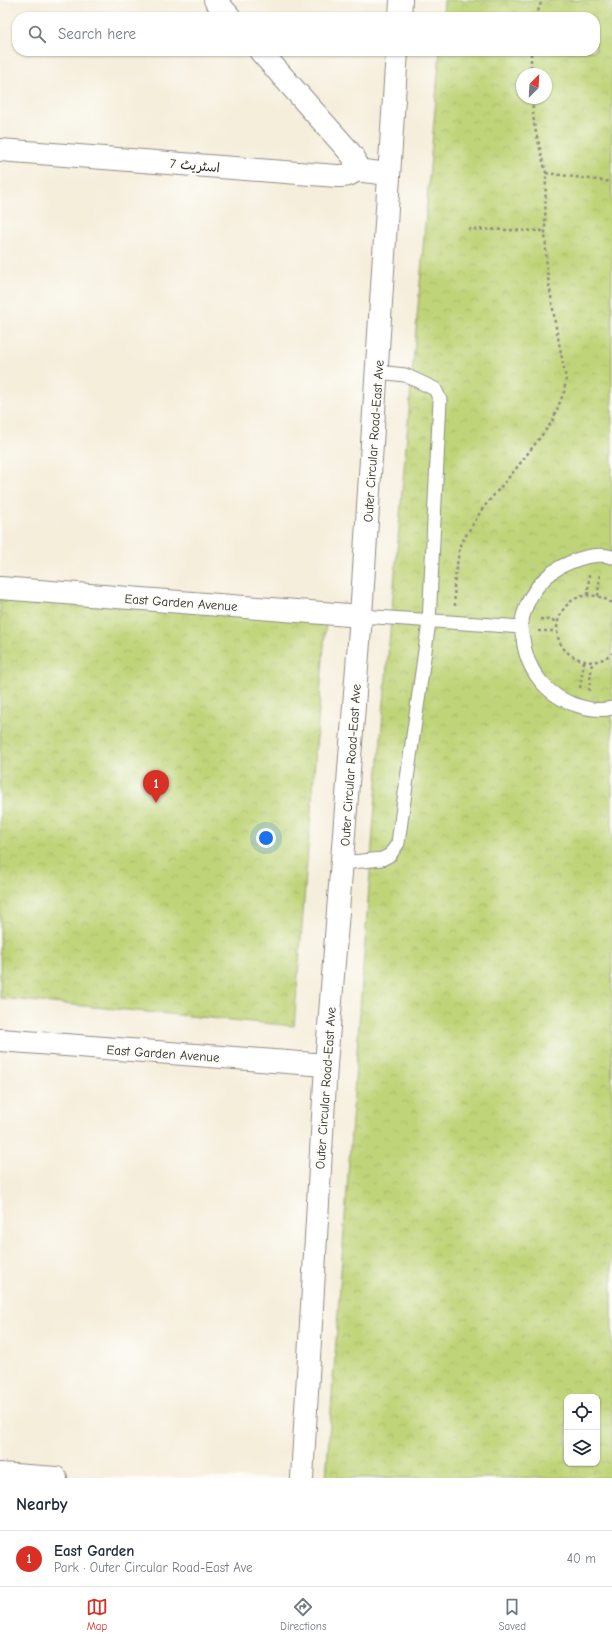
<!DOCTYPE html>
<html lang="en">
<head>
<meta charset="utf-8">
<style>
	:root { --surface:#fff; --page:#f6f6f7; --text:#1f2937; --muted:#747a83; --line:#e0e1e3; --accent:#d93025 }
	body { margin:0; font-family:"Comic Neue","Playpen Sans Arabic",sans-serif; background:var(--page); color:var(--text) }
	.controls { position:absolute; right:12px; bottom:12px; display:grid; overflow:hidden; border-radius:8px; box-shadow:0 1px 3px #0004 }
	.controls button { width:36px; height:36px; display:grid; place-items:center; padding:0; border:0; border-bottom:1px solid var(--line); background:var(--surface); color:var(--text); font:20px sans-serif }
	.compass { position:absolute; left:516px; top:68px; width:36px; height:36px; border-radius:50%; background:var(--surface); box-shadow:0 1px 3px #0004; rotate:24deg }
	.you { position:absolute; left:266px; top:838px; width:14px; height:14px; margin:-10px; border:3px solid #fff; border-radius:50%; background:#1a73e8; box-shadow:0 0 0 6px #1a73e833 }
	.badge { display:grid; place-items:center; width:26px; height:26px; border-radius:50%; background:var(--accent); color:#fff; font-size:13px; font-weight:700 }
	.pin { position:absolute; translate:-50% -33px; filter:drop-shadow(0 1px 2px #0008) }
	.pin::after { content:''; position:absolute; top:21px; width:14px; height:12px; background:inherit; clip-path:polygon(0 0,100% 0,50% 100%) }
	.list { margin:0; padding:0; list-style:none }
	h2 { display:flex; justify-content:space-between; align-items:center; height:52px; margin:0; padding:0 16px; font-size:17px }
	h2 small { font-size:13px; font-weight:400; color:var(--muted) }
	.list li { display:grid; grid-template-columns:26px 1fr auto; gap:12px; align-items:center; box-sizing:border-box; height:56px; padding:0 16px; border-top:1px solid var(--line) }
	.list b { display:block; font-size:15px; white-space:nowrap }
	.list p { margin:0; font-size:13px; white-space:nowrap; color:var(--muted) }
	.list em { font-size:13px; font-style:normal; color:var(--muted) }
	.icon { flex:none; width:22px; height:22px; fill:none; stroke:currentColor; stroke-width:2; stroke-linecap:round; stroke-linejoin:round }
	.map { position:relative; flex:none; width:612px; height:1478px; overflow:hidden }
	.search { position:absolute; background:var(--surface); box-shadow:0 1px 3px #0004; left:12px; right:12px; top:12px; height:44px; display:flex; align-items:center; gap:10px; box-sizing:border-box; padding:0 14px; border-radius:16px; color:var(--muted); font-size:15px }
	.sheet { height:108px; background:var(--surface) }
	nav { display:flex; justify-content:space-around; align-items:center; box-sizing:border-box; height:56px; border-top:1px solid var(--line); background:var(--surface); font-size:11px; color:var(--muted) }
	nav a { display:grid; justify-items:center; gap:2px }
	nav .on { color:var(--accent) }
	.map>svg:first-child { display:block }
	.park { fill:url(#park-crowns); stroke:#758052; fill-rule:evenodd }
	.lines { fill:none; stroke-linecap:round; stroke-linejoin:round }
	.lane-casing { stroke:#908c83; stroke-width:15 }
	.street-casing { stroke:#908c83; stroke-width:24 }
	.secondary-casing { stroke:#908c83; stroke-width:24 }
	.path { stroke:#908c83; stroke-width:2.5; stroke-dasharray:3 3; stroke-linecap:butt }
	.lane { stroke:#fff; stroke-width:13 }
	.street { stroke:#fff; stroke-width:22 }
	.secondary { stroke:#fff; stroke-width:22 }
	.labels { text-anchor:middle; stroke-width:4; stroke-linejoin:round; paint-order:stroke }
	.street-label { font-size:13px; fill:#2b2b2b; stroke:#fdfcf7 }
</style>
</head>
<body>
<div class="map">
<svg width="612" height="1478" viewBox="0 0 612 1478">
	<defs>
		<pattern id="park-crowns" width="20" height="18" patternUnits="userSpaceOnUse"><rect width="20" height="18" fill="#bfd478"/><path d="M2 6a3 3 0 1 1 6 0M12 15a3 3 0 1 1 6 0" fill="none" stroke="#a4b668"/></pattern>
	</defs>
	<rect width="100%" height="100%" fill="#fdfcf7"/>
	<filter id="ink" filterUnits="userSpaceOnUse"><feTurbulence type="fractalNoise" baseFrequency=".025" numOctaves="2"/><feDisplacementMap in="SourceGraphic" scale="8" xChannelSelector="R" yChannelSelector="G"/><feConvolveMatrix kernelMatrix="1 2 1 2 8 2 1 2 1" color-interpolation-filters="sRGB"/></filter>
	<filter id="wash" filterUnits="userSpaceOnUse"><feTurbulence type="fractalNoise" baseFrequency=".012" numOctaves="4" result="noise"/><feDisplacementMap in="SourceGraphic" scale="16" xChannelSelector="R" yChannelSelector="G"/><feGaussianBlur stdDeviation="0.9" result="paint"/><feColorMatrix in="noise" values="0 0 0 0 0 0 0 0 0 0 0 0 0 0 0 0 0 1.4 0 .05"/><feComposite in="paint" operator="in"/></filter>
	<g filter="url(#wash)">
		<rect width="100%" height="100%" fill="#f5eedb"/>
		<path class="park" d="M444,0H612V1478H326L374,818L440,51H595V17H443ZM522,74H546V98H522ZM567,1397H597V1463H567Z
			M0,592L327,608L294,1026L0,998Z"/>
	</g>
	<g filter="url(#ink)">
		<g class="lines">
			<g class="lane-casing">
				<path id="lane" d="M612,557C599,553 583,557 571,562C544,572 525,597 521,626C521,630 522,634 523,638C526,670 547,697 579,706C589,709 602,711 612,708
					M361,616L521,627
					M342,863L382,859L390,855L398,843L429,622L440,400L435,389L405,375L378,372"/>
			</g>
			<g class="street-casing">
				<path id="street" d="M215,0L230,17
					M260,51L347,149L355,159V170
					M0,150L337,176C344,176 351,176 355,170L389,174
					M0,588L361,616
					M0,1040L326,1065
					M0,1474L56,1478"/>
			</g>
			<g class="secondary-casing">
				<path id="secondary" d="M400,17L401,0
					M302,1478L326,1065L361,616L397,51"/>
			</g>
			<path class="path" d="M536,17L542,0
				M531,74V51
				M546,173L612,182
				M468,229L545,231
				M588,595L589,575
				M598,596L600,572
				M612,603C566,572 532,643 581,660C592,664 603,661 612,653
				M455,606L454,585L460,545L483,508L515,470L552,422L564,392L566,379L555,322L547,271L545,231L546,173L534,124L532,98
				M540,619L557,621
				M538,631H556
				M580,688L584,661
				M589,691L592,662"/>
			<use href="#lane" class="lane"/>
			<use href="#street" class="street"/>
			<use href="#secondary" class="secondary"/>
		</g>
	</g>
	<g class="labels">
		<g class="street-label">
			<text transform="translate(195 165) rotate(5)" y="5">اسٹریٹ 7</text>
			<text transform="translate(373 441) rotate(-86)" y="5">Outer Circular Road-East Ave</text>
			<text transform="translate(181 602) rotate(4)" y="5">East Garden Avenue</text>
			<text transform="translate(350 765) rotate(-86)" y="5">Outer Circular Road-East Ave</text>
			<text transform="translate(163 1053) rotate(4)" y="5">East Garden Avenue</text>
			<text transform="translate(325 1088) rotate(-86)" y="5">Outer Circular Road-East Ave</text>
		</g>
	</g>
</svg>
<div class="controls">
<button><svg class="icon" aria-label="locate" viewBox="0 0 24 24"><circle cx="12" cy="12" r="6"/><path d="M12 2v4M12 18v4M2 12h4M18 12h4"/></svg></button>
<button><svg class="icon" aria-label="layers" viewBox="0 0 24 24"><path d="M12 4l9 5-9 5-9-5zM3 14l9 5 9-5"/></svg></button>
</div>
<svg class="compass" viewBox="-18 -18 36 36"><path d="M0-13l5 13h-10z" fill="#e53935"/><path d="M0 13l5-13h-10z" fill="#747a83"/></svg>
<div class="you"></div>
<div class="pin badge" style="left:156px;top:803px">1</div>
<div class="search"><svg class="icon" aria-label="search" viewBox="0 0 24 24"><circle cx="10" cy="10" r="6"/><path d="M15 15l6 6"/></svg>Search here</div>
</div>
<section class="sheet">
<h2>Nearby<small></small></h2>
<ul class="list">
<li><span class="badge">1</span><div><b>East Garden</b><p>Park · Outer Circular Road-East Ave</p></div><em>40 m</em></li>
</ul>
</section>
<nav>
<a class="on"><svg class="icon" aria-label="map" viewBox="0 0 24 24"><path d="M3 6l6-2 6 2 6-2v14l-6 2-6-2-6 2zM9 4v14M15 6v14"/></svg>Map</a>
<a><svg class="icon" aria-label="directions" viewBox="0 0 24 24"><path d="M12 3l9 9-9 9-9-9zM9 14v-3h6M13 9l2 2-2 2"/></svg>Directions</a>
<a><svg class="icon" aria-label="saved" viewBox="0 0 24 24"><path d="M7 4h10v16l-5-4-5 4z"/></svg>Saved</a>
</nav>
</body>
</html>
